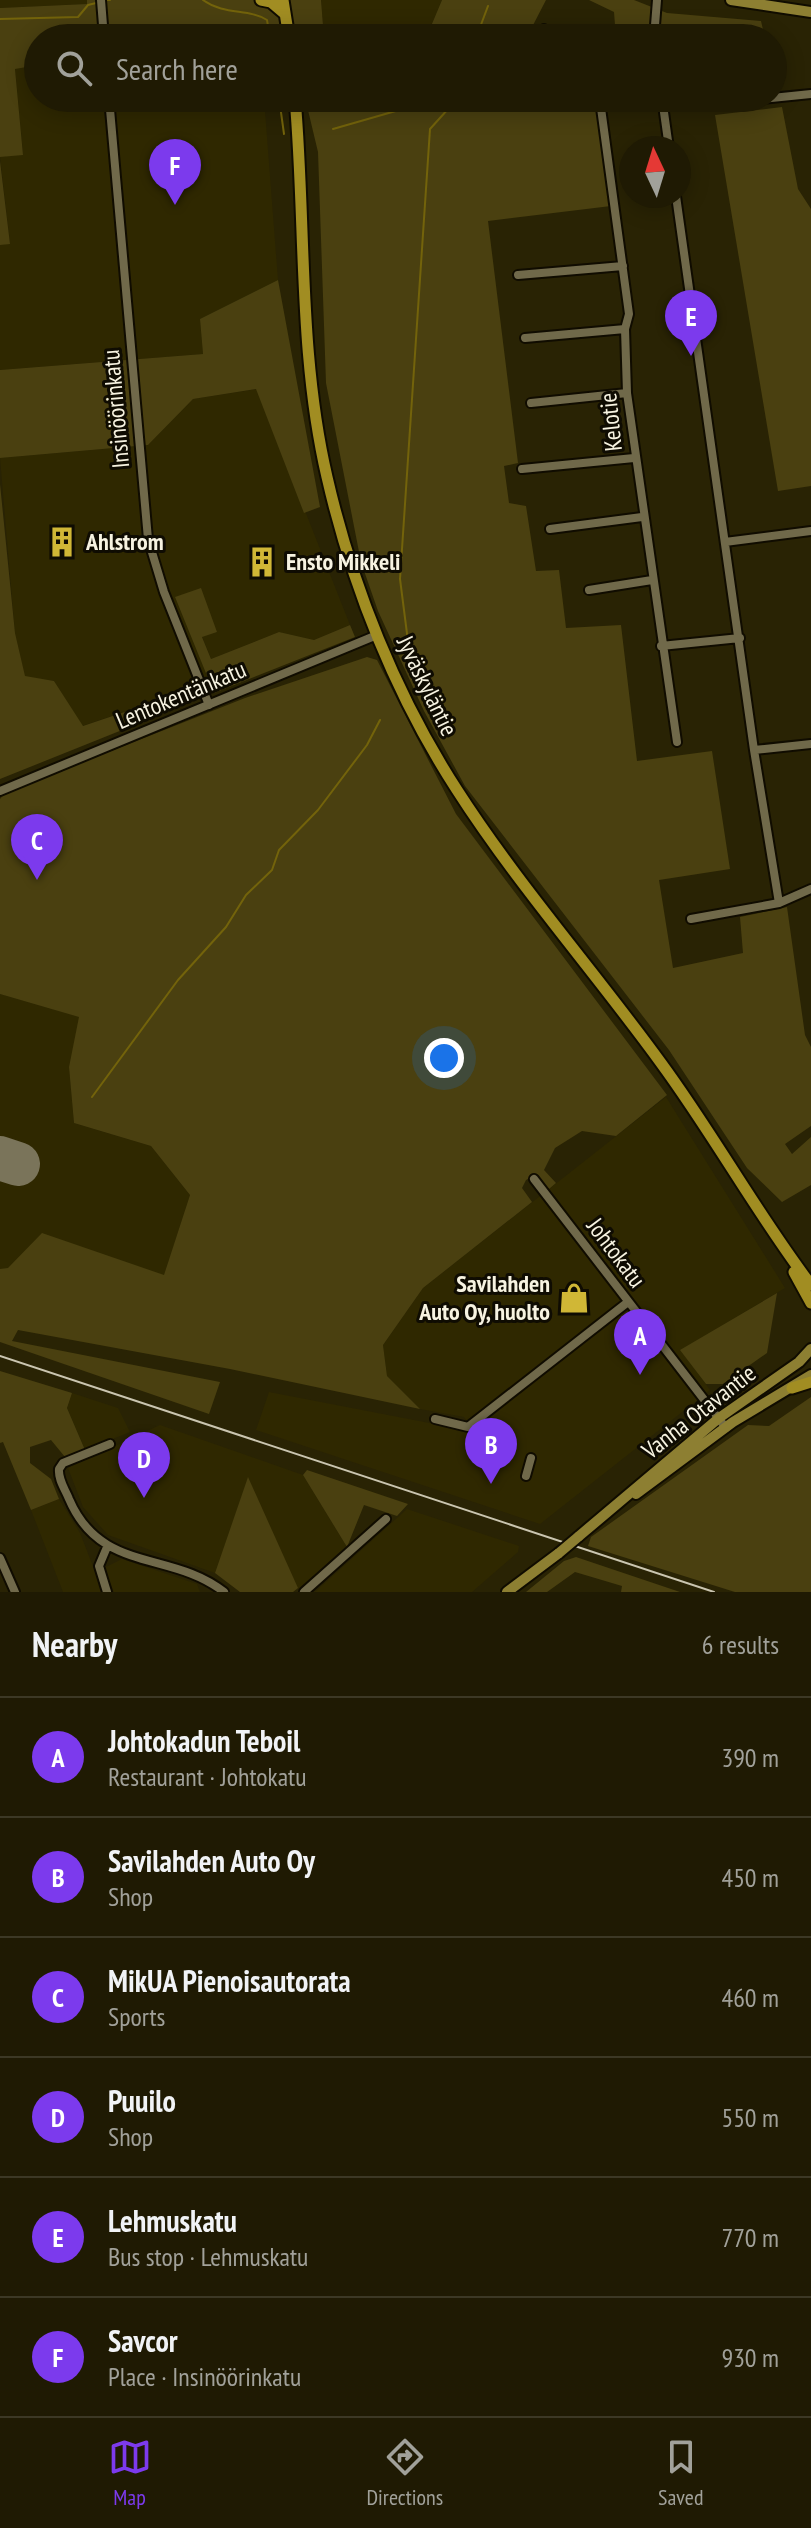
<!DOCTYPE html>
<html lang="en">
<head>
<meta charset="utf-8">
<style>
	:root { --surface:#1f1a03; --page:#27230d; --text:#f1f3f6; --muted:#a1a19a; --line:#3c3825; --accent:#7c3aed }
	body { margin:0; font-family:"PT Sans Narrow",sans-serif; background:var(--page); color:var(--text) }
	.compass { position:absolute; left:619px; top:136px; width:72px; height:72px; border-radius:50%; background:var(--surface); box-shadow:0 4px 20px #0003; rotate:356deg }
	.you { position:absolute; left:444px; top:1058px; width:28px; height:28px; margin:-20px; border:6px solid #fff; border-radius:50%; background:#1a73e8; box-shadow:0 0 0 12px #1a73e833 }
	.badge { display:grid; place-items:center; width:52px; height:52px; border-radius:50%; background:var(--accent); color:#fff; font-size:26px; font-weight:700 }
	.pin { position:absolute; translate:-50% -66px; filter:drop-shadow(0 2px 4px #0008) }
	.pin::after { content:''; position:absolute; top:42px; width:28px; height:24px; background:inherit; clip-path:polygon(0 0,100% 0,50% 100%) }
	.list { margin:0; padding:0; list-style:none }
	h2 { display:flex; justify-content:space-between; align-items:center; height:104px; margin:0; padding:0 32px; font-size:34px }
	h2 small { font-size:26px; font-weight:400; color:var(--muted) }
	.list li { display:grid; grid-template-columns:52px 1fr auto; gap:24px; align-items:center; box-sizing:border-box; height:120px; padding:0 32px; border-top:2px solid var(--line) }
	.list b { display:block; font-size:30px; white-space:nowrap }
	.list p { margin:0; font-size:26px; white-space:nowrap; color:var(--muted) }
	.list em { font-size:26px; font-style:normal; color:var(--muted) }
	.icon { flex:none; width:44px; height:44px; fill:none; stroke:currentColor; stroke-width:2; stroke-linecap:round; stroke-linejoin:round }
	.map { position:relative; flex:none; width:811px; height:1592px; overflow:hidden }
	.search { position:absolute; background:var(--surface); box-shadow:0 4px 20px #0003; left:24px; right:24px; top:24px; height:88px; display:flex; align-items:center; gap:20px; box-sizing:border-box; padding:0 28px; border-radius:44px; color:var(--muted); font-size:30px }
	.sheet { height:824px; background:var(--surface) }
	nav { display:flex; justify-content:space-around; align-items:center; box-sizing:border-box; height:112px; border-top:2px solid var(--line); background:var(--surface); font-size:22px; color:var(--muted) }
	nav a { display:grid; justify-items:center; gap:4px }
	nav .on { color:var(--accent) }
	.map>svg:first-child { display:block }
	.built { fill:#2f2800 }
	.green { fill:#4a4010 }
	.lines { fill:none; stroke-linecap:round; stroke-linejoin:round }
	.stream { stroke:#73630b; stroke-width:2 }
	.runway { stroke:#7a745a; stroke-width:44 }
	.minor-casing { stroke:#100c00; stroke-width:12 }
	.major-casing { stroke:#100c00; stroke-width:14 }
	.highway-casing { stroke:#100c00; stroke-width:15 }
	.minor { stroke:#70694a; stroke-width:8 }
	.major { stroke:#8d7f32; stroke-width:10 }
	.highway { stroke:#a18d22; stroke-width:11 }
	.rail { stroke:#cac5b0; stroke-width:2 }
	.major-bridge-casing { stroke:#100c00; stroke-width:14; stroke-linecap:butt }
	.major-bridge { stroke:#8d7f32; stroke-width:10 }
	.labels { text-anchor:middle; stroke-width:6; stroke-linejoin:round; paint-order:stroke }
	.street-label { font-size:24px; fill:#f7f3e1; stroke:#0f0c02 }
	.poi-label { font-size:24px; font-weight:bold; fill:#f7f3e1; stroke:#0f0c02; text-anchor:start }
</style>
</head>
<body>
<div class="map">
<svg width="811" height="1592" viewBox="0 0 811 1592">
	<rect width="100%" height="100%" fill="#292304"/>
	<path class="built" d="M0,0H87L88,4L0,8Z
		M321,0H442L426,38H324Z
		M38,65V98H264L278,280L200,319L203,354L0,370V245L10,243L0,157L23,154L15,68Z
		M257,389L350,625L314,640L279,632L211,659L202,636L217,632L175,597L214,693L172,710L166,698L82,726L54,681L25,677L15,633L0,458L148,445L193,399Z
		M0,994L80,1017L69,1067L74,1123L151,1146L190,1195L164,1276L0,1269Z
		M666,1097L785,1288L681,1350L710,1390L540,1524L256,1430L269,1392L476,1432L464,1417L420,1409L387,1376L383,1345L423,1288Z
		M72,1393L118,1408L130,1432L85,1450L67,1408Z
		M160,1425L303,1475L347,1547L298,1589L248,1478L215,1573L108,1535L83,1507L68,1468Z
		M59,1499L80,1533L103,1592H63L31,1510Z
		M407,1509L519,1546L518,1552L472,1592H315Z
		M122,1559L197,1584L200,1592H114L104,1568Z"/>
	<path class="green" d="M87,0H321L324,38H258L257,32L189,38H38V65L15,69L23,155L0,157V8L87,4Z
		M442,0H546L530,31L510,34L507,38H426Z
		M589,0H634L667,13L761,21L765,38H616L614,12Z
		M264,98H670L667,103L596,107L611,206L488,221L518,463L504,466L509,503L526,506L536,571L559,570L566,628L621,625L637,761L712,751L730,869L659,880L673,968L743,953L740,917L787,907L805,1035L811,1047V1126L785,1144L792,1154L811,1137V1185L782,1202L747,1168L669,1050L465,786L424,711L378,611L361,562L326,383L318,152L307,106L265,109Z
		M782,107L798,189L811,209V486L778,491L715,115Z
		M0,161L10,244L0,245Z
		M278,280L320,507L304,513L256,389L193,399L148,445L0,458V370L203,354L200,319Z
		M0,484L15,633L25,676L54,681L83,726L166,698L172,710L0,779Z
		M201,588L217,632L202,637L211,659L279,632L314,640L350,625L355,637L214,693L175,597Z
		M367,657L377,660L456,814L667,1095L616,1136L582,1131L555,1148L544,1170L556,1183L549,1189L535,1175L526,1180L522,1188L532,1202L423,1288L383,1345L387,1376L420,1409L230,1369L18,1330L12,1341L220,1382L209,1414L0,1342V1269L8,1268L42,1233L164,1275L190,1195L151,1146L74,1123L69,1067L79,1017L0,994V799L5,793L245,698Z
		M777,1293L767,1353L723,1384H706L680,1350Z
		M0,1371L72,1393L67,1408L85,1450L65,1457L51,1440L30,1447V1463L51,1479L59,1499L31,1510L3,1442L0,1443Z
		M811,1397V1592H735L588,1546L591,1537L748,1425L769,1426Z
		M307,1470L408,1504L397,1516L364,1505L347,1547L303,1475Z
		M248,1477L298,1588L293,1592H240L215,1573Z
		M576,1557L680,1592H621L622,1586L575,1572L547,1592H526L564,1561Z"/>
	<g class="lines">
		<path class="stream" d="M105,0H110
			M203,0C225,16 248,8 267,20L270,38
			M0,19L78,17L88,5L96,3
			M476,38L488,6
			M279,98L284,134
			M333,129L441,98
			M410,657L400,579L430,129L458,98
			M92,1097L178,980L226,927L246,895L272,870L279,850L318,810L367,745L380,720"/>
		<path class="runway" d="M0,1158L18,1164"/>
		<g class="minor-casing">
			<path id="minor" d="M101,0L104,38
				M544,29L561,38
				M654,38L657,0
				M109,98L148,539L164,592L209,705
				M605,98L601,108L629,314L625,329L627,393L677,742
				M662,98L669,148
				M662,100L731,102L811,94
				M676,196L754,750L779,903
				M518,275L623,266
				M525,338L625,329
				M531,403L627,393
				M522,469L634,458
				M550,529L642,517
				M725,542L811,531
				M589,590L652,580
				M661,646L740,638
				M754,750L811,744
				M0,791L377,635
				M691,919L779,903L811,889
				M534,1179L726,1428
				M435,1419L468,1427L628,1302
				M110,1444L63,1463L59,1469C58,1480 65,1489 69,1499C101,1574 171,1550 224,1592
				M526,1476L531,1458
				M107,1547L99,1566L107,1592
				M0,1558L15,1592
				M304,1592L386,1519"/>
		</g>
		<g class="major-casing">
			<path id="major" d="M731,0L811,12
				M636,1494L733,1422L811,1375
				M578,1537L719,1418L799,1362L811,1349
				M507,1592L559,1553"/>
		</g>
		<g class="highway-casing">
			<path id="highway" d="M261,0L271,2L284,13
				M283,0L289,38
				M295,98C306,224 298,353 327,477C352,586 396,696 457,790C518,885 595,972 661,1063C714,1135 757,1214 811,1285
				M794,1272L811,1303
				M792,1388L811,1382"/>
		</g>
		<use href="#minor" class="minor"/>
		<use href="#major" class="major"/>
		<use href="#highway" class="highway"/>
		<path class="rail" d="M0,1356L714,1592"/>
		<g class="major-bridge-casing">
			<path id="major-bridge" d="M559,1553L578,1537"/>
		</g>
		<use href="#major-bridge" class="major-bridge"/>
	</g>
	<defs>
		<g id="building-bare" transform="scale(2.4)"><path d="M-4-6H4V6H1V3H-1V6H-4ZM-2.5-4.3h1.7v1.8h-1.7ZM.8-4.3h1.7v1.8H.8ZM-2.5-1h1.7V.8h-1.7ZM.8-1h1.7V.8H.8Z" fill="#d0b736" stroke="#0f0c02" stroke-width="2.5" paint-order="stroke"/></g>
		<g id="shop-bare" transform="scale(2.4)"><path d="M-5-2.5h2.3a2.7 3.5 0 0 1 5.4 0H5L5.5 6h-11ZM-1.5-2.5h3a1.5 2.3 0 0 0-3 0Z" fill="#d0b736" stroke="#0f0c02" stroke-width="2.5" paint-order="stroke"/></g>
	</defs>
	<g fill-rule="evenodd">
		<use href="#building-bare" x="62" y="542"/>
		<use href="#building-bare" x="262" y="562"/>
		<use href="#shop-bare" x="574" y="1298"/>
	</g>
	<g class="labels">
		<g class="street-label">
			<text transform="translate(116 409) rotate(-95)" y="8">Insinöörinkatu</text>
			<text transform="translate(611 422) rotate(-96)" y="8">Kelotie</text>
			<text transform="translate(427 686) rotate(64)" y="8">Jyväskyläntie</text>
			<text transform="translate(181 695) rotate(-23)" y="8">Lentokentänkatu</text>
			<text transform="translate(616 1253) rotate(53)" y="8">Johtokatu</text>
			<text transform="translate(699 1412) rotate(-38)" y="8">Vanha Otavantie</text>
		</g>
		<g class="poi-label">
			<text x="86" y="550">Ahlstrom</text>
			<text x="286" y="570">Ensto Mikkeli</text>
			<text x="550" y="1292" text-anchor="end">Savilahden<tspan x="550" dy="28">Auto Oy, huolto</tspan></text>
		</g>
	</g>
</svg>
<svg class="compass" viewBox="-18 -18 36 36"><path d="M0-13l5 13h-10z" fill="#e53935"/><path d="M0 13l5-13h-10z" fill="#a1a19a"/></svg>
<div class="you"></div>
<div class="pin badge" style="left:640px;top:1375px">A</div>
<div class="pin badge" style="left:491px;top:1484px">B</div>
<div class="pin badge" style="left:37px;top:880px">C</div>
<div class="pin badge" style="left:144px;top:1498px">D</div>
<div class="pin badge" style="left:691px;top:356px">E</div>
<div class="pin badge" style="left:175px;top:205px">F</div>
<div class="search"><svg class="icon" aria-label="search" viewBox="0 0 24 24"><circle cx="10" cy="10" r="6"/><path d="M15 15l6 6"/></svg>Search here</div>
</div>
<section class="sheet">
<h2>Nearby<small>6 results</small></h2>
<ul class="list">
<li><span class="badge">A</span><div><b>Johtokadun Teboil</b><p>Restaurant · Johtokatu</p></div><em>390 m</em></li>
<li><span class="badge">B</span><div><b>Savilahden Auto Oy</b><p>Shop</p></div><em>450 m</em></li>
<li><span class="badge">C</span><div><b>MikUA Pienoisautorata</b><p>Sports</p></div><em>460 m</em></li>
<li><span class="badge">D</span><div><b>Puuilo</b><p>Shop</p></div><em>550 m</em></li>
<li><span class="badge">E</span><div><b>Lehmuskatu</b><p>Bus stop · Lehmuskatu</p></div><em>770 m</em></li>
<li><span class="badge">F</span><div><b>Savcor</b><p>Place · Insinöörinkatu</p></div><em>930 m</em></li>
</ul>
</section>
<nav>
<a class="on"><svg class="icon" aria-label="map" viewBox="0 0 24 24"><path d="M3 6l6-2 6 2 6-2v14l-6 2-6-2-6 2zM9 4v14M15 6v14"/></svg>Map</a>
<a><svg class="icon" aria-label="directions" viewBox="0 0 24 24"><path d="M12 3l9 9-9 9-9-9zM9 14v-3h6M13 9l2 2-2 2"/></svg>Directions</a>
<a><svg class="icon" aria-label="saved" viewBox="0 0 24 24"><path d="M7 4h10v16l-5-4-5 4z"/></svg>Saved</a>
</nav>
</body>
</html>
